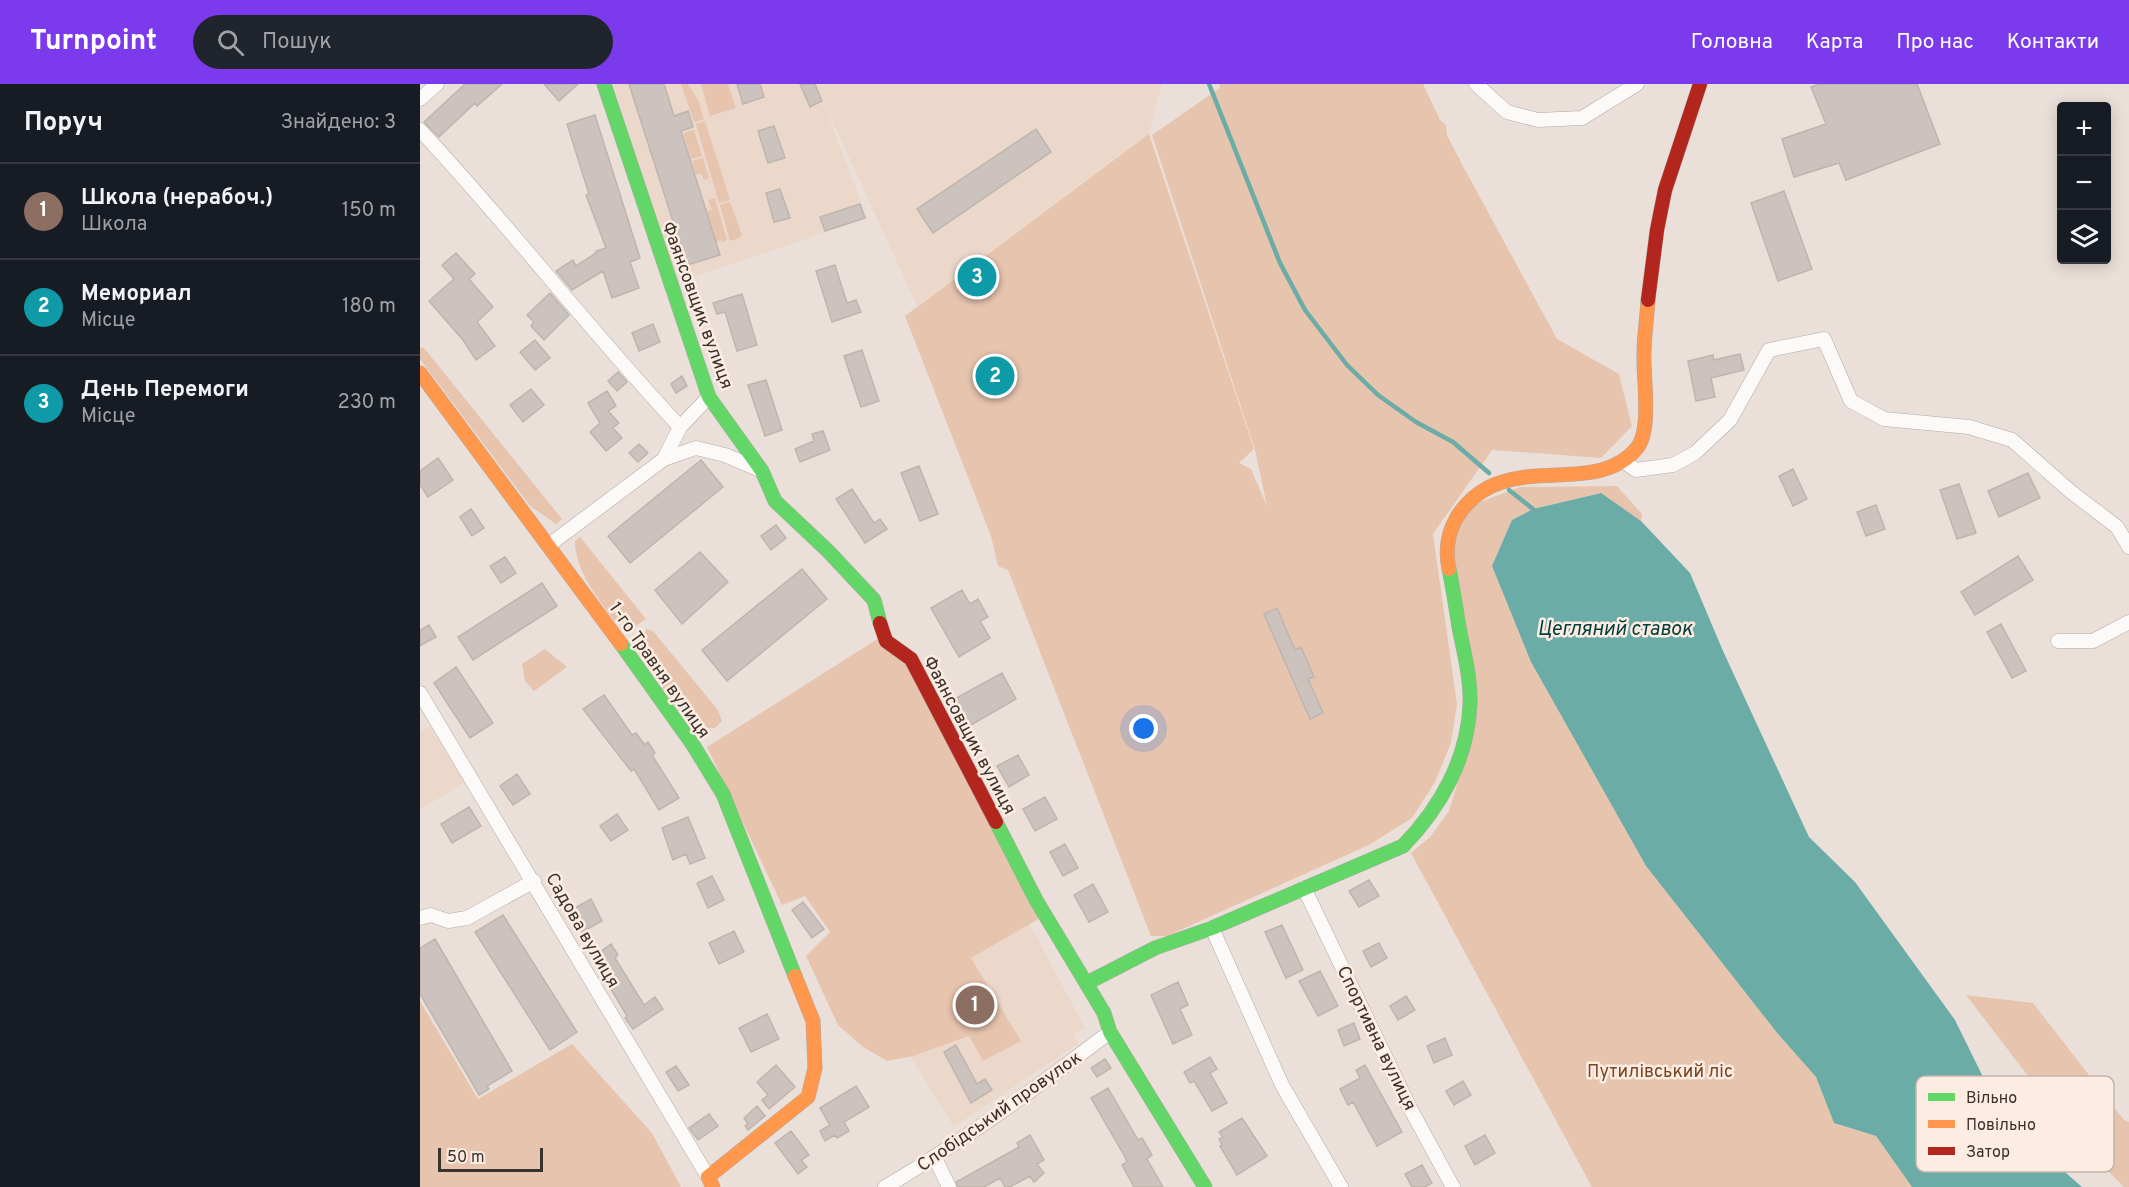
<!DOCTYPE html>
<html lang="uk">
<head>
<meta charset="utf-8">
<style>
	:root { --surface:#171b24; --page:#20242c; --text:#f1f3f6; --muted:#9ea1a6; --line:#363941; --accent:#7c3aed }
	body { margin:0; font-family:Overpass,sans-serif; background:var(--page); color:var(--text) }
	.controls { position:absolute; right:18px; top:18px; display:grid; overflow:hidden; border-radius:6px; box-shadow:0 3px 15px #0003 }
	.controls button { width:54px; height:54px; display:grid; place-items:center; padding:0; border:0; border-bottom:2px solid var(--line); background:var(--surface); color:var(--text); font:30px sans-serif }
	.scale { position:absolute; left:18px; bottom:15px; width:105px; box-sizing:border-box; padding-left:6px; border:3px solid #3a322d; border-top:0; font-size:16px; line-height:21px; white-space:nowrap; color:#3a322d; -webkit-text-stroke:4px #fdece2; paint-order:stroke }
	.you { position:absolute; left:724px; top:645px; width:21px; height:21px; margin:-15px; border:4px solid #fff; border-radius:50%; background:#1a73e8; box-shadow:0 0 0 9px #1a73e833 }
	.badge { display:grid; place-items:center; width:39px; height:39px; border-radius:50%; background:var(--accent); color:#fff; font-size:20px; font-weight:700 }
	.pin { position:absolute; translate:-50% -50%; border:3px solid #fff; box-shadow:0 2px 6px #0006 }
	.list { margin:0; padding:0; list-style:none }
	h2 { display:flex; justify-content:space-between; align-items:center; height:78px; margin:0; padding:0 24px; font-size:26px }
	h2 small { font-size:20px; font-weight:400; color:var(--muted) }
	.list li { display:grid; grid-template-columns:39px 1fr auto; gap:18px; align-items:center; box-sizing:border-box; height:96px; padding:0 24px; border-top:2px solid var(--line) }
	.list b { display:block; font-size:22px; white-space:nowrap }
	.list p { margin:0; font-size:20px; white-space:nowrap; color:var(--muted) }
	.list em { font-size:20px; font-style:normal; color:var(--muted) }
	.icon { flex:none; width:33px; height:33px; fill:none; stroke:currentColor; stroke-width:2; stroke-linecap:round; stroke-linejoin:round }
	.map { position:relative; flex:none; width:1709px; height:1103px; overflow:hidden }
	header { display:flex; align-items:center; gap:36px; box-sizing:border-box; height:84px; padding:0 30px; background:var(--accent); color:#fff }
	header strong { font-size:28px }
	nav { display:flex; gap:33px; margin-inline-start:auto; font-size:21px }
	.search { width:420px; height:54px; background:var(--page); display:flex; align-items:center; gap:15px; box-sizing:border-box; padding:0 21px; border-radius:33px; color:var(--muted); font-size:22px }
	main { display:flex }
	aside { flex:1; background:var(--surface) }
	.map>svg:first-child { display:block }
	.built { fill:#ecd8cb }
	.green { fill:#e7c4ae }
	.water { fill:#6caca6 }
	.lines { fill:none; stroke-linecap:round; stroke-linejoin:round }
	.stream { stroke:#6caca6; stroke-width:4.5 }
	.building { fill:#ccc3be; stroke:#beb5af; stroke-width:1.5 }
	.street-casing { stroke:#b2a9a4; stroke-width:15 }
	.fast-casing { stroke:#b2a9a4; stroke-width:15 }
	.slow-casing { stroke:#b2a9a4; stroke-width:15 }
	.jam-casing { stroke:#b2a9a4; stroke-width:15 }
	.street { stroke:#fcfaf9; stroke-width:14 }
	.fast { stroke:#63d668; stroke-width:14 }
	.slow { stroke:#ff974d; stroke-width:14 }
	.jam { stroke:#b3261e; stroke-width:14 }
	.labels { text-anchor:middle; stroke-width:5; stroke-linejoin:round; paint-order:stroke }
	.street-label { font-size:18px; fill:#3a322d; stroke:#fdece2 }
	.park-label { font-size:18px; fill:#774622; stroke:#fdece2 }
	.water-label { font-size:20px; font-style:italic; fill:#003d3a; stroke:#fdece2 }
	.key { fill:#fdece2; stroke:#c2b4ac; stroke-width:1.5 }
	.key-label { font-size:16px; fill:#3a322d }
</style>
</head>
<body>
<header>
<strong>Turnpoint</strong>
<div class="search"><svg class="icon" aria-label="search" viewBox="0 0 24 24"><circle cx="10" cy="10" r="6"/><path d="M15 15l6 6"/></svg>Пошук</div>
<nav><a>Головна</a><a>Карта</a><a>Про нас</a><a>Контакти</a></nav>
</header>
<main>
<aside>
<h2>Поруч<small>Знайдено: 3</small></h2>
<ul class="list">
<li><span class="badge" style="background:#8d6e63">1</span><div><b>Школа (нерабоч.)</b><p>Школа</p></div><em>150 m</em></li>
<li><span class="badge" style="background:#0f9aa8">2</span><div><b>Мемориал</b><p>Місце</p></div><em>180 m</em></li>
<li><span class="badge" style="background:#0f9aa8">3</span><div><b>День Перемоги</b><p>Місце</p></div><em>230 m</em></li>
</ul>
</aside>
<div class="map">
<svg width="1709" height="1103" viewBox="0 0 1709 1103">
	<rect width="100%" height="100%" fill="#ebe0d9"/>
	<path class="built" d="M193,0H395L396,2L404,0H742L729,50L497,222L403,17L447,134L254,200Z
		M9,642L45,698L0,726V648Z
		M592,807L665,944L653,950L658,960L534,1043L443,897Z"/>
	<path class="green" d="M261,0H268L278,16L284,35L274,38Z
		M281,0H308L316,24L290,32Z
		M799,0H1003L1020,36L1026,41L1027,51L1043,82L1137,255L1199,290L1212,342L1181,374L1072,366L1013,450L1037,620L1031,659L1015,698L992,734L949,761L747,852H731L588,486L578,482L571,452L485,232L729,50L834,365L819,379L831,385L847,422L835,366L732,51L800,4Z
		M285,37L310,116L299,119L276,40Z
		M274,46L282,72L271,75L263,49Z
		M283,74L289,94L284,96L281,89L276,91L272,77Z
		M295,114L307,156L302,158L301,156L296,158L287,127L292,126L288,116Z
		M310,118L322,151L319,154L310,157L300,121Z
		M0,263L4,264L142,435L136,440L110,422L0,275Z
		M1197,402L1222,430L1221,437L1180,409L1113,425L1092,436L1072,482L1111,578L1226,782L1358,950L1396,993L1414,1039L1456,1052L1492,1103H1172L991,769L1010,753L1029,727L1053,649L1028,469L1036,439L1060,418L1100,403Z
		M160,453L226,535L216,542L194,537C178,514 155,487 155,457Z
		M227,545L233,547L298,626L302,637L295,644H285L264,634L219,571L216,558Z
		M459,554L491,576L622,833L551,874L601,957L563,977L549,952L493,972L467,977L443,963L418,941L386,872L410,848L385,812L362,821L287,663Z
		M125,565L147,583L114,607L105,597L102,580Z
		M1546,911L1613,919L1704,1036L1709,1038V1103H1704L1657,1056Z
		M0,917L58,1015L152,960L232,1049L261,1103H0Z"/>
	<path class="water" d="M1181,409L1221,437L1270,489L1303,567L1389,753L1435,798L1535,936L1564,995L1599,1048L1662,1103H1492L1456,1052L1414,1039L1396,993L1358,950L1226,782L1111,578L1072,482L1092,436L1113,425Z"/>
	<g class="lines">
		<path class="stream" d="M789,0L860,179L885,226L927,281L958,311L996,338L1033,358L1069,389
			M1089,406L1113,425"/>
	</g>
	<path class="building" d="M45,0H82L57,22L55,19L19,53L4,38Z
		M124,0H158L139,17Z
		M209,0H244L254,32L268,27L273,43L261,47L300,171L267,181Z
		M317,0H340L344,13L323,20Z
		M380,0H395L402,17L390,23Z
		M1399,0H1497L1520,60L1426,96L1419,79L1374,93L1362,55L1406,40L1391,3Z
		M175,31L220,174L210,178L219,204L192,214L183,187L152,206L136,187L153,176L156,182L176,169V167L186,164L166,111L169,110L147,40Z
		M354,42L365,74L348,79L338,47Z
		M616,45L631,68L513,149L497,125Z
		M360,105L370,134L354,138L346,109Z
		M1364,107L1392,185L1358,197L1331,119Z
		M440,120L445,134L405,147L400,133Z
		M36,169L55,190L49,195L73,223L57,238L75,262L56,276L43,256L9,217L34,195L22,181Z
		M415,181L427,219L436,216L441,228L412,238L396,187Z
		M130,209L149,231L124,256L111,242L114,238L107,231Z
		M322,210L337,261L317,267L305,228L297,230L293,219Z
		M233,240L240,258L219,267L212,249Z
		M115,256L130,274L115,286L100,268Z
		M442,266L459,317L441,323L424,272Z
		M1320,270L1324,286L1291,294L1295,313L1276,317L1268,277L1293,271L1294,276Z
		M198,288L207,298L197,307L188,297Z
		M262,292L267,302L256,309L251,300Z
		M346,296L362,346L345,352L328,301Z
		M111,305L124,321L103,338L90,321Z
		M187,307L196,322L188,327L199,339L193,344L202,354L186,367L170,348L180,339L168,319Z
		M403,347L410,366L380,378L375,365L394,357L392,350Z
		M219,360L228,369L218,378L209,369Z
		M18,374L33,396L8,413L0,401V387Z
		M281,376L303,403L210,479L188,452Z
		M499,382L518,430L500,437L481,389Z
		M1373,385L1387,415L1373,422L1359,392Z
		M1608,389L1620,414L1579,433L1568,407Z
		M1539,400L1556,449L1537,455L1520,406Z
		M432,405L454,439L460,435L467,445L445,459L416,415Z
		M1456,421L1465,445L1446,452L1437,428Z
		M51,425L64,444L52,452L40,433Z
		M356,441L366,454L351,466L341,452Z
		M280,468L308,498L262,540L235,506Z
		M1598,472L1613,496L1555,531L1541,508Z
		M85,473L96,489L81,499L70,482Z
		M382,485L407,515L307,597L282,566Z
		M122,499L137,522L53,576L38,553Z
		M542,506L550,520L558,515L568,533L560,537L570,554L539,573L511,524Z
		M857,524L875,566L881,563L894,593L888,595L903,629L890,635L844,530Z
		M1581,540L1606,587L1592,594L1567,548Z
		M9,541L16,553L0,562V546Z
		M36,583L73,639L50,654L14,599Z
		M582,589L596,615L544,645L529,618Z
		M184,611L212,651L216,649L225,661L228,658L235,669L232,671L259,714L239,726L214,685L211,687L163,625Z
		M598,671L609,691L589,703L577,682Z
		M97,690L110,710L93,721L80,702Z
		M625,713L637,735L615,747L603,725Z
		M49,723L61,742L32,759L21,740Z
		M197,730L208,746L191,757L180,742Z
		M268,733L285,774L270,780L266,770L253,776L242,744Z
		M645,760L658,784L643,792L630,768Z
		M292,792L304,816L288,824L277,799Z
		M949,796L959,812L939,823L929,807Z
		M673,800L688,828L669,838L654,811Z
		M171,815L182,837L162,848L151,826Z
		M383,818L404,845L392,854L372,826Z
		M83,831L157,948L130,966L55,848Z
		M862,841L883,886L866,894L845,848Z
		M314,847L324,868L299,880L289,859Z
		M15,855L92,987L67,1002L69,1005L59,1011L0,910V864Z
		M959,859L967,874L951,883L943,867Z
		M191,860L198,871L195,874L224,921L235,913L243,925L213,945L205,934L207,932L188,900L190,898L173,873Z
		M900,887L918,922L898,932L879,897Z
		M758,898L768,921L760,925L772,951L753,960L731,911Z
		M986,912L995,926L978,936L970,922Z
		M347,930L359,955L331,968L319,944Z
		M934,939L940,955L924,962L918,946Z
		M1025,954L1032,971L1014,979L1007,962Z
		M536,961L557,1000L565,995L572,1006L551,1019L524,968Z
		M790,973L797,985L790,989L807,1019L792,1027L774,997L770,999L764,988Z
		M685,975L691,984L677,993L671,984Z
		M356,981L375,1003L349,1025L342,1016L348,1011L337,998Z
		M945,981L982,1048L957,1062L933,1018L928,1021L920,1005L940,994L936,986Z
		M256,982L269,1001L258,1007L246,988Z
		M1043,997L1051,1011L1034,1021L1026,1007Z
		M436,1002L449,1023L424,1038L429,1047L417,1054L415,1051L405,1057L400,1047L410,1041L400,1024Z
		M688,1004L718,1056L722,1054L732,1071L727,1075L743,1103H714L702,1081L707,1078L705,1073L671,1014Z
		M337,1022L345,1032L328,1046L325,1042L328,1040L324,1034Z
		M289,1030L298,1042L278,1056L269,1044Z
		M822,1034L847,1072L817,1091L800,1062L802,1061L799,1055L803,1053L799,1048Z
		M371,1047L389,1071L381,1076L387,1083L378,1090L355,1059Z
		M610,1051L624,1076L617,1080L624,1089L614,1098L610,1092L590,1103H585L580,1094L564,1103H538L536,1098L599,1063L597,1059Z
		M1065,1051L1075,1069L1055,1081L1045,1062Z
		M1002,1081L1012,1099L1005,1103H992L985,1090Z"/>
	<g class="lines">
		<g class="street-casing">
			<path id="street" d="M1056,0L1087,28L1118,36L1162,34L1217,0
				M0,15L17,0
				M0,46C90,142 170,247 260,343L289,313
				M244,375L260,343
				M1203,377L1216,386L1253,381L1275,369L1310,336L1349,266L1404,255L1431,317L1464,335L1549,343L1592,356L1650,407L1697,443L1709,463
				M129,461L244,375L276,364L305,371L340,386
				M1638,557H1673L1709,538
				M0,609L288,1093
				M884,804L990,1024L1033,1103
				M0,834L11,831L28,837L47,834L114,797
				M792,844L862,1001L921,1103
				M515,1074L529,1103
				M465,1103C544,1057 617,1003 690,948"/>
		</g>
		<g class="fast-casing">
			<path id="fast" d="M184,0L289,313L342,387L355,417L408,467L454,516L460,539
				M201,560L273,661L303,710L375,892
				M576,738L616,816L684,929L690,948L785,1103
				M667,899L735,864L792,844L983,762C1020,724 1048,675 1050,620C1051,594 1044,569 1039,543C1036,524 1033,504 1029,485"/>
		</g>
		<g class="slow-casing">
			<path id="slow" d="M0,289L201,560
				M1029,485C1025,466 1027,450 1037,433C1082,361 1174,417 1217,364C1232,346 1223,294 1224,270C1224,252 1227,234 1228,216
				M293,1103L288,1093L388,1013L395,984L393,937L375,892"/>
		</g>
		<g class="jam-casing">
			<path id="jam" d="M1228,216L1237,146L1245,106L1280,0
				M460,539L466,557L491,575L576,738"/>
		</g>
		<use href="#street" class="street"/>
		<use href="#fast" class="fast"/>
		<use href="#slow" class="slow"/>
		<use href="#jam" class="jam"/>
	</g>
	<g class="labels">
		<g class="street-label">
			<text transform="translate(278 221) rotate(70)" y="6">Фаянсовщик вулиця</text>
			<text transform="translate(240 586) rotate(55)" y="6">1-го Травня вулиця</text>
			<text transform="translate(550 651) rotate(62)" y="6">Фаянсовщик вулиця</text>
			<text transform="translate(163 846) rotate(60)" y="6">Садова вулиця</text>
			<text transform="translate(957 954) rotate(64)" y="6">Спортивна вулиця</text>
			<text transform="translate(579 1027) rotate(-35)" y="6">Слобідський провулок</text>
		</g>
		<g class="park-label">
			<text x="1240" y="993">Путилівський ліс</text>
		</g>
		<g class="water-label">
			<text x="1195" y="551">Цегляний ставок</text>
		</g>
	</g>
	<rect x="1496" y="992" width="198" height="96" rx="9" class="key"/>
	<rect x="1508" y="1009" width="27" height="8" fill="#63d668"/>
	<rect x="1508" y="1036" width="27" height="8" fill="#ff974d"/>
	<rect x="1508" y="1063" width="27" height="8" fill="#b3261e"/>
	<g class="key-label">
		<text x="1546" y="1019">Вільно</text>
		<text x="1546" y="1046">Повільно</text>
		<text x="1546" y="1073">Затор</text>
	</g>
</svg>
<div class="controls">
<button>+</button>
<button>−</button>
<button><svg class="icon" aria-label="layers" viewBox="0 0 24 24"><path d="M12 4l9 5-9 5-9-5zM3 14l9 5 9-5"/></svg></button>
</div>
<div class="scale">50 m</div>
<div class="you"></div>
<div class="pin badge" style="left:555px;top:921px;background:#8d6e63">1</div>
<div class="pin badge" style="left:575px;top:292px;background:#0f9aa8">2</div>
<div class="pin badge" style="left:557px;top:193px;background:#0f9aa8">3</div>
</div>
</main>
</body>
</html>
